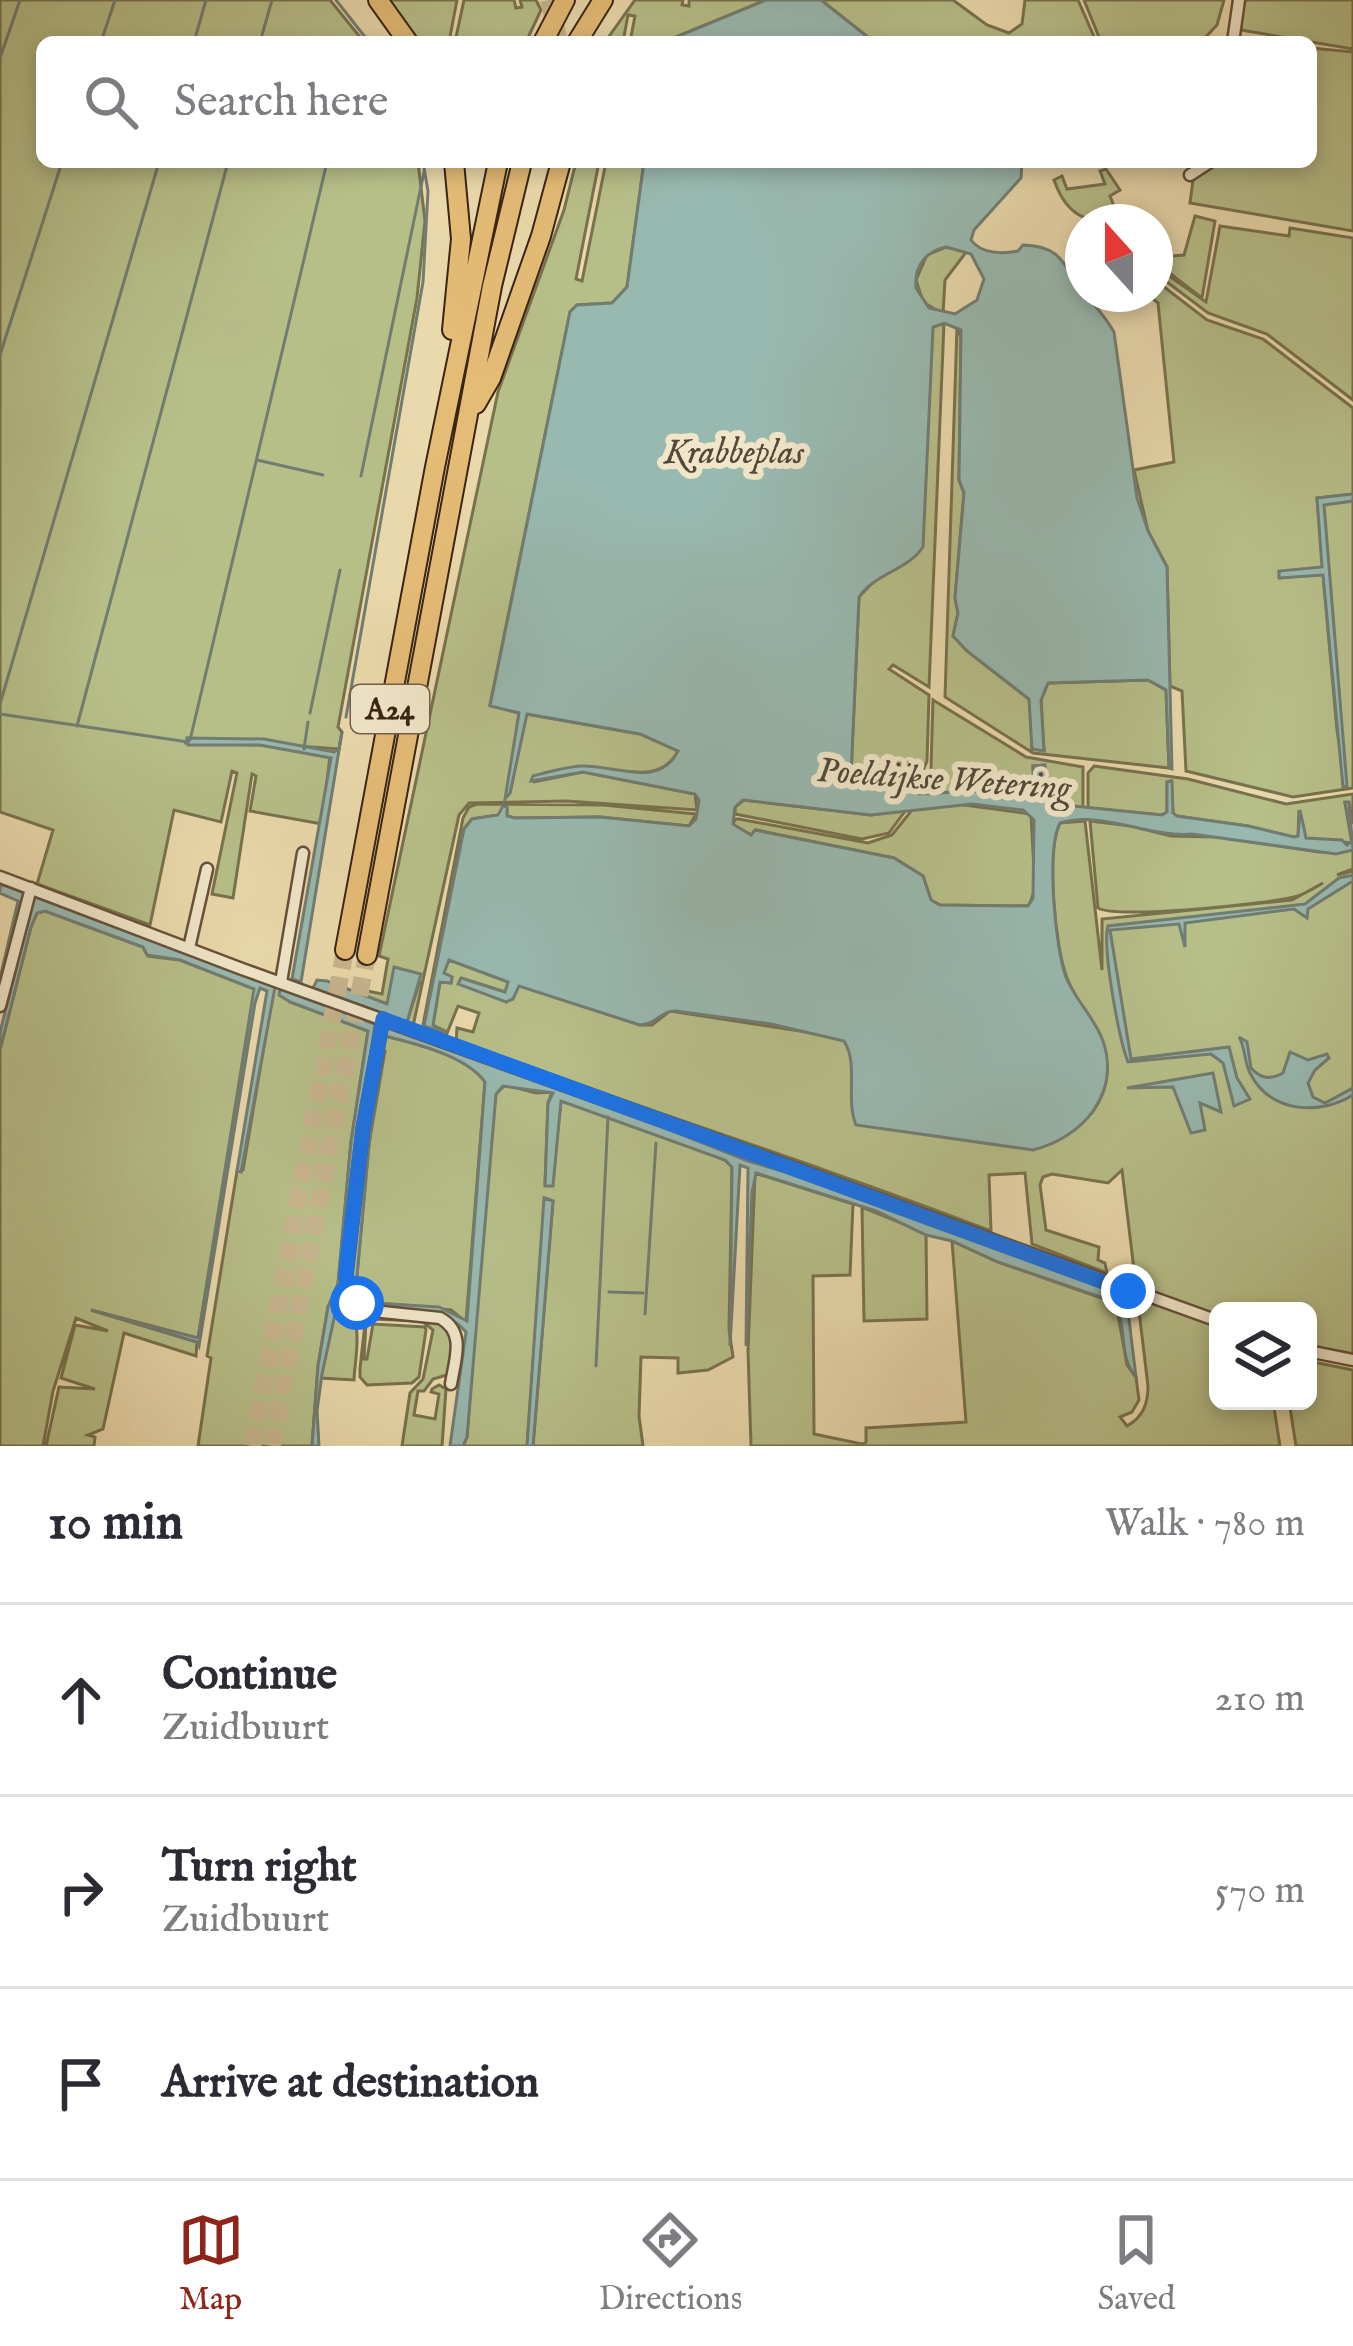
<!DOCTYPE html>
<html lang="en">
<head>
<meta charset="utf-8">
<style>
	:root { --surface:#fff; --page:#f2f2f3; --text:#2b2b33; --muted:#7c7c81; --line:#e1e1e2; --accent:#8f2418 }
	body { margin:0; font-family:"IM FELL English",serif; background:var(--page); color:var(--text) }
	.controls { position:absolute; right:36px; bottom:36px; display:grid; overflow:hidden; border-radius:18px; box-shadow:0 6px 18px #0003 }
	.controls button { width:108px; height:108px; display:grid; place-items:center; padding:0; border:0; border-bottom:3px solid var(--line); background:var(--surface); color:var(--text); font:60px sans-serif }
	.compass { position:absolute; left:1065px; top:204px; width:108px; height:108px; border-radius:50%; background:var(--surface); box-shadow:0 6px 18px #0003; rotate:339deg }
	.stop { position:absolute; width:36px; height:36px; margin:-27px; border:9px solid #1a73e8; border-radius:50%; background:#fff }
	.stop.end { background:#1a73e8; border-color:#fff; box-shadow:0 3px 12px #0008 }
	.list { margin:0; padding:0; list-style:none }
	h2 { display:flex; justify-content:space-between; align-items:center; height:156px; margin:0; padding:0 48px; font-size:51px }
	h2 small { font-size:39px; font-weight:400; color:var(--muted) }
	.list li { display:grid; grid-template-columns:78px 1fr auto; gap:36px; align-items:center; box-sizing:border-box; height:192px; padding:0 48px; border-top:3px solid var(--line) }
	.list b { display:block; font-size:45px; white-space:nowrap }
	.list p { margin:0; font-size:39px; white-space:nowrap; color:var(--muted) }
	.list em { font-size:39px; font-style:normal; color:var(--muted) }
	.icon { flex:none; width:66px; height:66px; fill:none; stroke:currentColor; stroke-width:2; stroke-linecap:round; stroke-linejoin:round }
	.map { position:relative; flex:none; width:1353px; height:1446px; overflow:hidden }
	.search { position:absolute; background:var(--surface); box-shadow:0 6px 18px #0003; left:36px; right:36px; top:36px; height:132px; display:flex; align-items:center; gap:30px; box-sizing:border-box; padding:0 42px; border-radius:18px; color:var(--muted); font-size:45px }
	.sheet { height:732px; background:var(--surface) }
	nav { display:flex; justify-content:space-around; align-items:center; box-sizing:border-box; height:168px; border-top:3px solid var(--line); background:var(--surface); font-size:33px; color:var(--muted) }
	nav a { display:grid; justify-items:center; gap:6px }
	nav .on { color:var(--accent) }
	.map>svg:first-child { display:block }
	.green { fill:#b7bf89; stroke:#78724e; stroke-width:3 }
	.water { fill:#98b9b0; stroke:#727d72; stroke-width:3; fill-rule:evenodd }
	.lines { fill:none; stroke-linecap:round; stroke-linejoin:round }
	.stream { stroke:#727d72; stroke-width:3 }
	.highway-tunnel { stroke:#c7b58e; stroke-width:18; stroke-dasharray:18 9; stroke-linecap:butt }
	.street-casing { stroke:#66513a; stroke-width:15 }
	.highway-casing { stroke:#3a2414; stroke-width:22 }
	.street { stroke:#f1e6c9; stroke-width:10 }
	.highway { stroke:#e5bc76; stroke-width:18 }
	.route { stroke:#1a73e8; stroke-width:15 }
	.labels { text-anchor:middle; stroke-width:12; stroke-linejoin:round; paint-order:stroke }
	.shield { fill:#f1e6c9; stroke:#715e4a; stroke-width:3 }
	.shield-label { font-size:30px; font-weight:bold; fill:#3a2414 }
	.water-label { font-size:36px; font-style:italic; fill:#52493b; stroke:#f1e6c9 }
</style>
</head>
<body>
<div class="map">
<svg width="1353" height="1446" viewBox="0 0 1353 1446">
	<rect width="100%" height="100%" fill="#ead9ac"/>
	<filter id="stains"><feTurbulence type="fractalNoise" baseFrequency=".00167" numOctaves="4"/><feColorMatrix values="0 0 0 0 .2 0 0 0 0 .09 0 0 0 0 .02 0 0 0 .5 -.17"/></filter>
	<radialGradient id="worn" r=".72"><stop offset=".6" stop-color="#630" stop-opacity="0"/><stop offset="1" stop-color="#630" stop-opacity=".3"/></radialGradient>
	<path class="green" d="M0,0H330L364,42H42V162H418L425,221L417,298L338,727L342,732L339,749L188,738L186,743L260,745L330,756L322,824L250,811L256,776L252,774L233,898L212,894L237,773L232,771L221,822L174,810L150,925L37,884L53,830L0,812Z
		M389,0H457L449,42H419Z
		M464,0H514L516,8L522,7L520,0H536L541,10L526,42H455Z
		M635,0H683L682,5L689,6V0H766L664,42H630L635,16L628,15L623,42H605Z
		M821,0H953L987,25L1009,33L1022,24L1025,0H1078L1095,39L874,42Z
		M1084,0H1224L1217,25L1201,42H1101Z
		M1243,0H1353V49L1241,30Z
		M1311,48L1353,52V231L1190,203L1193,180L1214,162H1311Z
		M576,162H599L576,279L582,281L606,162H644L627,287L612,303L577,305L570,312L490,705L519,713L510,793L526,714L640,734L678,751C654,799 583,746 533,782L583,772L695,794L697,810L567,801L469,803L459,815L413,1026L356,1006L355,1002L407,1022L419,984L387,1004L357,993L363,990L382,994L388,959L379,956L498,392L564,210Z
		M1106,169L1120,190L1110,196L1114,206L1133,222C1092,222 1069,223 1054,180L1062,176L1067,189L1105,184L1100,171Z
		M1195,216L1215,221L1202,298L1155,262V243L1172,256L1184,255Z
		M1220,226L1289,236L1290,228L1353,238V400L1267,334L1208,313L1155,273V266L1206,302Z
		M946,247L967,251L945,280L943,314L923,302L916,280L927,255Z
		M1155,280L1207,320L1263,339L1353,408V494L1317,498L1323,568L1279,572L1280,578L1323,574L1337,730L1346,786L1323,504L1353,501V788L1293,797L1186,771L1182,691L1170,686L1167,567L1148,531L1134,470L1174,462L1158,303L1147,294H1155Z
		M944,323L929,687L893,665L889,669L929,695L927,761L914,793L851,775L859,597L877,578L931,356L933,327Z
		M957,327L961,337L959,480L964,493L955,598L958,613L953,636L967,651L1030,700L1032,749L1044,750L1041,700L1048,683L1148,680L1166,690L1169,768L1033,753L945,697Z
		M933,700L1026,757L1083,767V808L1051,801L1044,765L1033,766L1034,790L1027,798L975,791L920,794L931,768Z
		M1094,766L1188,779L1286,804L1353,794V824L1349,803H1345L1352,843L1306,839L1299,810L1298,837H1293L1248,826L1176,816L1173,813L1171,781L1167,782V812L1162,815L1088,808V773Z
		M744,800L871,815L906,810L889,833L862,839L735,814V807Z
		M477,804L603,805L696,814L689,826L600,817L515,818L507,816V808L503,806L499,815L472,819L464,829L424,1026L444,1034L445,1031L433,1025L440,982L451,983L452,977L444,973L448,959L509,982L505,992L461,978L506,1002L518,985L640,1025H652L670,1011L826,1035L845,1041L851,1052L1092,1113C1130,1057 1087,1028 1067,978C1055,949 1046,850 1060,823L1085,821L1102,970V919L1292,900L1323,883C1316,887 1307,893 1298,896C1271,904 1117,919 1098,908L1090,821L1131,826L1171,836L1218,837L1319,852L1353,850V869L1337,875L1353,871V1357L1308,1347V1311H1218V1401H1273L1280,1446H751L748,1351L755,1173L853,1204L850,1275L813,1276L814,1434L862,1444L866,1442V1428L966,1422L952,1241L998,1262L1116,1303L1127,1365L1136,1377L1139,1400L1132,1412L1120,1417L1127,1426C1143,1417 1148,1404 1148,1386L1122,1170L1108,1183L1052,1174L1043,1177L1040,1185L1046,1230L1099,1247L1098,1260L1105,1263L1107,1273L1032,1244L1025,1173L989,1175L991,1231C814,1163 634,1106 456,1042L457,1028L473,1032L479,1013L458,1006L445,1038L422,1030L463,818L469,807Z
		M957,804L1031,814L1035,889L1029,906L940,905L931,900L923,876L894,858L756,830L751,835L733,825L735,819H739L868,843L892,835L912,810Z
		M45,911L143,947L148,956L180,960L255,989L198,1339L91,1310L197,1342L196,1356L124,1333L103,1429L88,1435L95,1437L94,1446H46L59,1387L95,1389L61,1378L75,1325L108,1331L76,1318L53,1391L43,1446H0V1050L31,927L37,913Z
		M268,981L377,1023L375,1047V1024L279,991L290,1002L368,1031L351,1142L338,1284L328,1307L318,1366L312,1446H198L211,1358L207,1356L237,1171L243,1170L274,987L266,984Z
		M386,1025L539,1081L390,1028L385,1036C415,1043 467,1056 485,1082L466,1322L451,1310L369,1302L356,1286L369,1144L385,1051L379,1047Z
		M505,1085L536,1093L552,1092L548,1103L545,1185L556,1145L561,1101L602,1112L725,1160L732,1167L729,1329L733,1357L708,1370L678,1373V1358L641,1357L639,1416L643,1446H533L553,1201L545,1198L527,1446H463L467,1437L489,1145L496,1094Z
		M862,1207L926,1233L927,1319L864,1321Z
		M340,1303C366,1318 355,1354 354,1380L321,1378L334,1312Z
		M366,1315L436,1319L453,1330L450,1374L433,1379L424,1391H418L414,1415L435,1419L439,1394L431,1392L432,1389L439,1385L446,1389L442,1446H402L410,1393L423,1379L433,1330L422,1321L370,1319L366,1323L364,1359H367L373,1324L425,1327L426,1330L419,1377L412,1383L367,1385L360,1377V1368Z
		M1308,1361L1353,1370V1446H1296L1289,1401H1308Z"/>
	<path class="water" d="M766,0H821L874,42H664Z
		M644,162H1022L1021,178L974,230L971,240C981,254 1003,254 1018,251L1023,245C1065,246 1064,269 1085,294C1096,307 1105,316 1114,332L1137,498L1148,531L1167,567L1172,769L1169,768L1166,690L1148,680L1048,683L1041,700L1044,751L1032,749L1029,699L967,651L953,636L958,613L955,598L964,493L959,480L961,330L944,323L933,327L923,547C907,571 875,573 859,597L851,775L920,794L975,791L1027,798L1034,790L1033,766L1045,765L1047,795L1054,804L1162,815L1167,812V782L1172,781L1173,813L1177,816L1248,826L1294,837L1298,836L1300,810L1306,838L1342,840L1347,845L1352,841L1345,802H1349L1353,850L1336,854L1192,834C1149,838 1102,810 1060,823C1046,850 1055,948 1066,977C1075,1000 1095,1018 1103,1041C1121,1094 1082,1138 1033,1150L856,1125C845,1098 859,1064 844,1041L771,1024L676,1011C661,1010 656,1025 640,1025L519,986L513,999L506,1002L458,984L461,978L505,992L508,982L449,960L444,973L452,977L451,983L440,982L433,1025L446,1033L424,1026L464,829L472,819L498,815L503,806L507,807V816L515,818L600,817L689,826L696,819L699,800L695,794L583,772L531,781L533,776C548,772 565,767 581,766C616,765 659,789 678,751L640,734L527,714L510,793L505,799L519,713L490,706L570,312L577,305L612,303L627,287ZM946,247L971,254L984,279L977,300L955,314L929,308L916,288C914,266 925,252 946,247ZM743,800L871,815L972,804L1023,810L1034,820L1033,898L1028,906L940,905L931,900L923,876L894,858L755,830L751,835L733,824L735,807Z
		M1353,494V501L1324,505L1347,786L1343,787L1323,575L1279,578V571L1322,567L1317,498Z
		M342,732L301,982L292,979L331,758L260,745H188L187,738L264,739L334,752L339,749Z
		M1353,875V881L1308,909L1307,918L1294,909L1185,923V947L1179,924L1110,930L1131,1059L1229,1047L1237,1078L1250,1099L1234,1106L1223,1063L1211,1054L1128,1062C1119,1039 1102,948 1108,926L1305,904L1339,878Z
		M0,884L275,987L241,1172L237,1171L267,991L260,988L255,1003L199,1346L197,1342L91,1310L198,1338L254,989L180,960L147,955L143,947L45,911L37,913L31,927L0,1050V1032L32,906L20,902L0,978L18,901L0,893Z
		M394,967L421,974L407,1022L313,988L317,980L327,981L387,1004Z
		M280,989L375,1024L341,1279C341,1300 357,1307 357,1328L351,1310L337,1305L322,1374L317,1411L319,1446H312L318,1366L328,1307L338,1284L351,1142L368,1031L290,1002L279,995Z
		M387,1027L588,1097L748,1161L839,1188L1126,1295L1136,1377C1117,1357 1129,1322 1112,1301L998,1262L952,1241L926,1235L876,1211L756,1173L752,1193L746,1346L748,1168L740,1165L730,1346L732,1167L725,1160L561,1101L553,1186H545L548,1103L553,1093L503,1086L496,1094L467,1437L463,1446H450L466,1332C438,1299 399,1316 363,1303L352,1274L364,1154L383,1047L369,1145L356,1286L373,1303L439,1307L467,1321L485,1082C467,1056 414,1043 385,1036Z
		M1239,1037L1247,1042L1251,1068C1261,1079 1270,1080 1283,1073L1290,1052L1308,1060L1327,1054L1329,1058L1315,1070L1308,1083L1313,1097L1325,1103L1353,1088V1095C1319,1116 1270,1113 1250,1073C1244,1061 1245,1046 1239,1037Z
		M1213,1073L1221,1112L1200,1103L1205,1130L1191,1133L1173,1087L1127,1088Z
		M544,1198L553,1201L533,1446H527Z"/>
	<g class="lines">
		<path class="stream" d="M336,0L369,42
			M101,42L115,0
			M194,42L206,0
			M260,42L272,0
			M0,58L20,0
			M0,355L62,162
			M257,460L323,475
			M361,476L424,172
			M0,704L159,162
			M310,713L340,570
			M0,714L188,742
			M346,717L423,282L428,191L423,162
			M77,726L228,162
			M190,740L327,162
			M304,749L308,722
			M609,1292L643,1293
			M645,1314L656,1143
			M596,1366L608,1117"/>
		<path class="highway-tunnel" d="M549,0L559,42
			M252,1446L345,950
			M272,1446L367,955"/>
		<g class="street-casing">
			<path id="street" d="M1233,42L1239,0
				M1190,175L1210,162
				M0,877L242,969L1218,1321
				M189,948L207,869
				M281,982L303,853
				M0,1006L31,888
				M383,1019L363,1128L346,1277L363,1310L440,1318C466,1332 455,1359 451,1384
				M1308,1351L1353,1360"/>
		</g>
		<g class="highway-casing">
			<path id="highway" d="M378,0L408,42
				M543,42L565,0
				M577,42L603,0
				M452,330L461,239L454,162
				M476,404L491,378L541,236L561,162
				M345,950L435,467L498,162
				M367,955L492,286L522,162"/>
		</g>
		<use href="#street" class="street"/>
		<use href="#highway" class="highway"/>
	</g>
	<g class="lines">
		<path class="route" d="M357,1303L346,1277L347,1263L363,1128L383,1019L1128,1291"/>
	</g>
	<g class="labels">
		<rect class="shield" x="351" y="685" width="78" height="48" rx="9"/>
		<g class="shield-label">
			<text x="390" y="719">A24</text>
		</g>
		<g class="water-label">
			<text x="734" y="463">Krabbeplas</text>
			<text transform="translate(944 777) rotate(4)" y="13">Poeldijkse Wetering</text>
		</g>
	</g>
	<rect width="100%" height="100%" filter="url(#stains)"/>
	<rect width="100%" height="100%" fill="url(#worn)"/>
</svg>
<div class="controls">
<button><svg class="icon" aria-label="layers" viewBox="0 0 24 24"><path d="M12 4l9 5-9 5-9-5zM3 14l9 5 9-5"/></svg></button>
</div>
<svg class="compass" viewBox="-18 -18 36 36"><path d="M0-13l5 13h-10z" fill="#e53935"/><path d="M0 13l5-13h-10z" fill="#7c7c81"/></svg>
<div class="stop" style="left:357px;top:1303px"></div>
<div class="stop end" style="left:1128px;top:1291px"></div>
<div class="search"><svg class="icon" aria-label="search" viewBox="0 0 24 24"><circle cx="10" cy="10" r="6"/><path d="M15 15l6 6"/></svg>Search here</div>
</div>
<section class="sheet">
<h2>10 min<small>Walk · 780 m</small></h2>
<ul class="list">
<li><svg class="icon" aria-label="ahead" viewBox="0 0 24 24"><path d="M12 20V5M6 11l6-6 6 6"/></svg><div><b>Continue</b><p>Zuidbuurt</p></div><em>210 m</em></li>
<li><svg class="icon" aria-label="right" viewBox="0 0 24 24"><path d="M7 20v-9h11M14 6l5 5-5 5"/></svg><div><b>Turn right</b><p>Zuidbuurt</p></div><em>570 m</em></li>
<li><svg class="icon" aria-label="arrive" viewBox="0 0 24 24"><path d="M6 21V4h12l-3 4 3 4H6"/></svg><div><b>Arrive at destination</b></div></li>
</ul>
</section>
<nav>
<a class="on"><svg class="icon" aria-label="map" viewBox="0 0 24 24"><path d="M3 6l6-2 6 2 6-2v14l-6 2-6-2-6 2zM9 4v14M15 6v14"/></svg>Map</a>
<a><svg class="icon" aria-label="directions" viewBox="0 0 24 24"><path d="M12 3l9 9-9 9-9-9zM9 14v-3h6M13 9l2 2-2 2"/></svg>Directions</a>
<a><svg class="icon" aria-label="saved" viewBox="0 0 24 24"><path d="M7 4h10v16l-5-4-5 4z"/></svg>Saved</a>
</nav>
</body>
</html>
